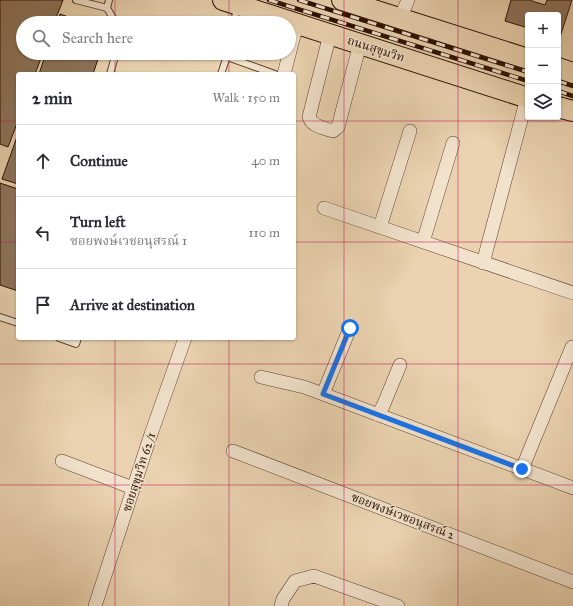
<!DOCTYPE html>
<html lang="en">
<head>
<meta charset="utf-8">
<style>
	:root { --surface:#fff; --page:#f2f2f3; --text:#2b2b33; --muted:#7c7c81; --line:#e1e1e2 }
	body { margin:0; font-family:"IM FELL Great Primer","Noto Serif Thai",serif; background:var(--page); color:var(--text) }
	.controls { position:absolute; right:12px; top:12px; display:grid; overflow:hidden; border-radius:4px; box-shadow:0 1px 3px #0004 }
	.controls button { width:36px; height:36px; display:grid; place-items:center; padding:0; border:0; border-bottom:1px solid var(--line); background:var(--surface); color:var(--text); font:20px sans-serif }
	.stop { position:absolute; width:12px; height:12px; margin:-9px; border:3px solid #1a73e8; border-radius:50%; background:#fff }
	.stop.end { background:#1a73e8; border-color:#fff; box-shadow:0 1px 4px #0008 }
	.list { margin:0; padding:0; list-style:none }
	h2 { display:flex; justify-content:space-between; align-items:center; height:52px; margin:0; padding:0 16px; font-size:17px }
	h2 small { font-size:13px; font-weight:400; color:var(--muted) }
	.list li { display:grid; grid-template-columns:26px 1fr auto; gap:12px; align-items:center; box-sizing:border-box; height:72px; padding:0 16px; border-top:1px solid var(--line) }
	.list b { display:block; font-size:15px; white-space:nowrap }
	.list p { margin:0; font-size:13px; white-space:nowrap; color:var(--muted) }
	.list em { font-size:13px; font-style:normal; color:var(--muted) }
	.icon { flex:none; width:22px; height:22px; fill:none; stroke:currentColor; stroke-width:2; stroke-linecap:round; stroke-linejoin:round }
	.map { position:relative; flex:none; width:573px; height:606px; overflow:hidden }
	.search { position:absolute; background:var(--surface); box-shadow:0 1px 3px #0004; left:16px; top:16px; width:280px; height:44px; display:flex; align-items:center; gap:10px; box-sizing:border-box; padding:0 14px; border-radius:22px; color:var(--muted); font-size:15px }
	.panel { position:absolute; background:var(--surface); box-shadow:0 1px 3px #0004; left:16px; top:72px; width:280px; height:268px; border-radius:4px }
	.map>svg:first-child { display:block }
	.building { fill:#8e755d; stroke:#2a1002 }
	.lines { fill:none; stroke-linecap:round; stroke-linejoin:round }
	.service-casing { stroke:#5a412e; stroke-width:8 }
	.minor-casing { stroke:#5a412e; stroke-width:14 }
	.primary-casing { stroke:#2a1002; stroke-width:22 }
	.service { stroke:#f2e2cc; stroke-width:6 }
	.minor { stroke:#f2e2cc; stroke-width:13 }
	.primary { stroke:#ebd3b1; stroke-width:20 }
	.rail-casing { stroke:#2a1002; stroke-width:4.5 }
	.rail { stroke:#f2e2cc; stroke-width:3; stroke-dasharray:9; stroke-linecap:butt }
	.route { stroke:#1a73e8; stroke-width:5 }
	.grid { fill:none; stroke:#c2185b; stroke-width:1; stroke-opacity:0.55 }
	.labels { text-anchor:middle; stroke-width:3; stroke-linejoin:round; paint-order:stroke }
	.street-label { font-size:12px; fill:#2a1002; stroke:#f2e2cc }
</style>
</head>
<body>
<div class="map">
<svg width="573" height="606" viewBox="0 0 573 606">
	<rect width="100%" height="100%" fill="#ebd3b1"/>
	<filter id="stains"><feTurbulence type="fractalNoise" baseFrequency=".005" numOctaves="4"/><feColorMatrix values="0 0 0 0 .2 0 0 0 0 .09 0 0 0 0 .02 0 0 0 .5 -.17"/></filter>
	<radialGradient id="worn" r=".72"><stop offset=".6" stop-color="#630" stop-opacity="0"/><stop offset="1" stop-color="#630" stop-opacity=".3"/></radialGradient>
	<path class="building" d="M0,0H63L54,23H23V53H43L35,74H18V121L8,147L0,144Z
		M511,0H532V1L545,5L547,0H572L560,37H558V15H528V28L505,21Z
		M60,14L85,23H57Z
		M46,53H100L93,74H39Z
		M18,134V184L2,179Z
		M0,183L18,189V291L0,285Z"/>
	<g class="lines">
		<g class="service-casing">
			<path id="service" d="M76,0L107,8
				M109,0L107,8L116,23
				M234,23L237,7
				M216,53L275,74
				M110,74L116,53
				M221,74L228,53
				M0,317L18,323
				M59,338L76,344L78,338"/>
		</g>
		<g class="minor-casing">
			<path id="minor" d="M400,18L408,0
				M330,34L309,117C312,127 325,128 333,131L338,127L360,44
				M284,74L297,24
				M324,208L573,293
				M380,227L410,131
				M423,242L453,143
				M483,263L527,98
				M261,377L304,387L323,394L573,488
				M323,394L350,328
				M378,415L383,406L400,365
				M233,451L573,582
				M62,461L133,488
				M522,469L572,347
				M95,606L151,434L185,338
				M281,606L283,599L295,581L314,576L398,606"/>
		</g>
		<g class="primary-casing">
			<path id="primary" d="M223,0L528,98
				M342,0L528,59
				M558,68L573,73
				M558,107L573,111"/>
		</g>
		<use href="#service" class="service"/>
		<use href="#minor" class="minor"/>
		<use href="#primary" class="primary"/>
		<g class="rail-casing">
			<path id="rail" d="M269,0L528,81
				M299,0L528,72
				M558,81L573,86
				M558,91L573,96"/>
		</g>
		<use href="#rail" class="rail"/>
	</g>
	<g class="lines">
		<path class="route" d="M350,328L323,394L522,469"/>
	</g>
	<path class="grid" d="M115,0V23M229,0V23M344,0V606M458,0V606M115,53V74M229,53V74M0,121H18M294,121H573M0,242H18M294,242H573M115,338V606M229,338V606M0,364H573M0,485H573"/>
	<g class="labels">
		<g class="street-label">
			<text transform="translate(376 49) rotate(18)" y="4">ถนนสุขุมวิท</text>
			<text transform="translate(139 472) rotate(-72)" y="4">ซอยสุขุมวิท 62 /1</text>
			<text transform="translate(403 516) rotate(21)" y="4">ซอยพงษ์เวชอนุสรณ์ 2</text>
		</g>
	</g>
	<rect width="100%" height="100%" filter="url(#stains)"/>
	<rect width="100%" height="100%" fill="url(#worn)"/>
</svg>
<div class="controls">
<button>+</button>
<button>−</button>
<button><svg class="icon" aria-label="layers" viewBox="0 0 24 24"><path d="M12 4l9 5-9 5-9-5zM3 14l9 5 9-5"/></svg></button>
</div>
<div class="stop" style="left:350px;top:328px"></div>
<div class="stop end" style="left:522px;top:469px"></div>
<div class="search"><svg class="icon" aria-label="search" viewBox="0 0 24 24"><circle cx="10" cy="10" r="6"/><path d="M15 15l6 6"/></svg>Search here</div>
<section class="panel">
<h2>2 min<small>Walk · 150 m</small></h2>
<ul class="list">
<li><svg class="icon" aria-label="ahead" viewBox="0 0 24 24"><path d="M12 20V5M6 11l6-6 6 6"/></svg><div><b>Continue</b></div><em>40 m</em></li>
<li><svg class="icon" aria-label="left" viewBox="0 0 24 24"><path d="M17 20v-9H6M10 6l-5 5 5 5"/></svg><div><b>Turn left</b><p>ซอยพงษ์เวชอนุสรณ์ 1</p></div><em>110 m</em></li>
<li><svg class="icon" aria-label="arrive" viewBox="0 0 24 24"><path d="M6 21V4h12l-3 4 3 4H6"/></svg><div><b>Arrive at destination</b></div></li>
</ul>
</section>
</div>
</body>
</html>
